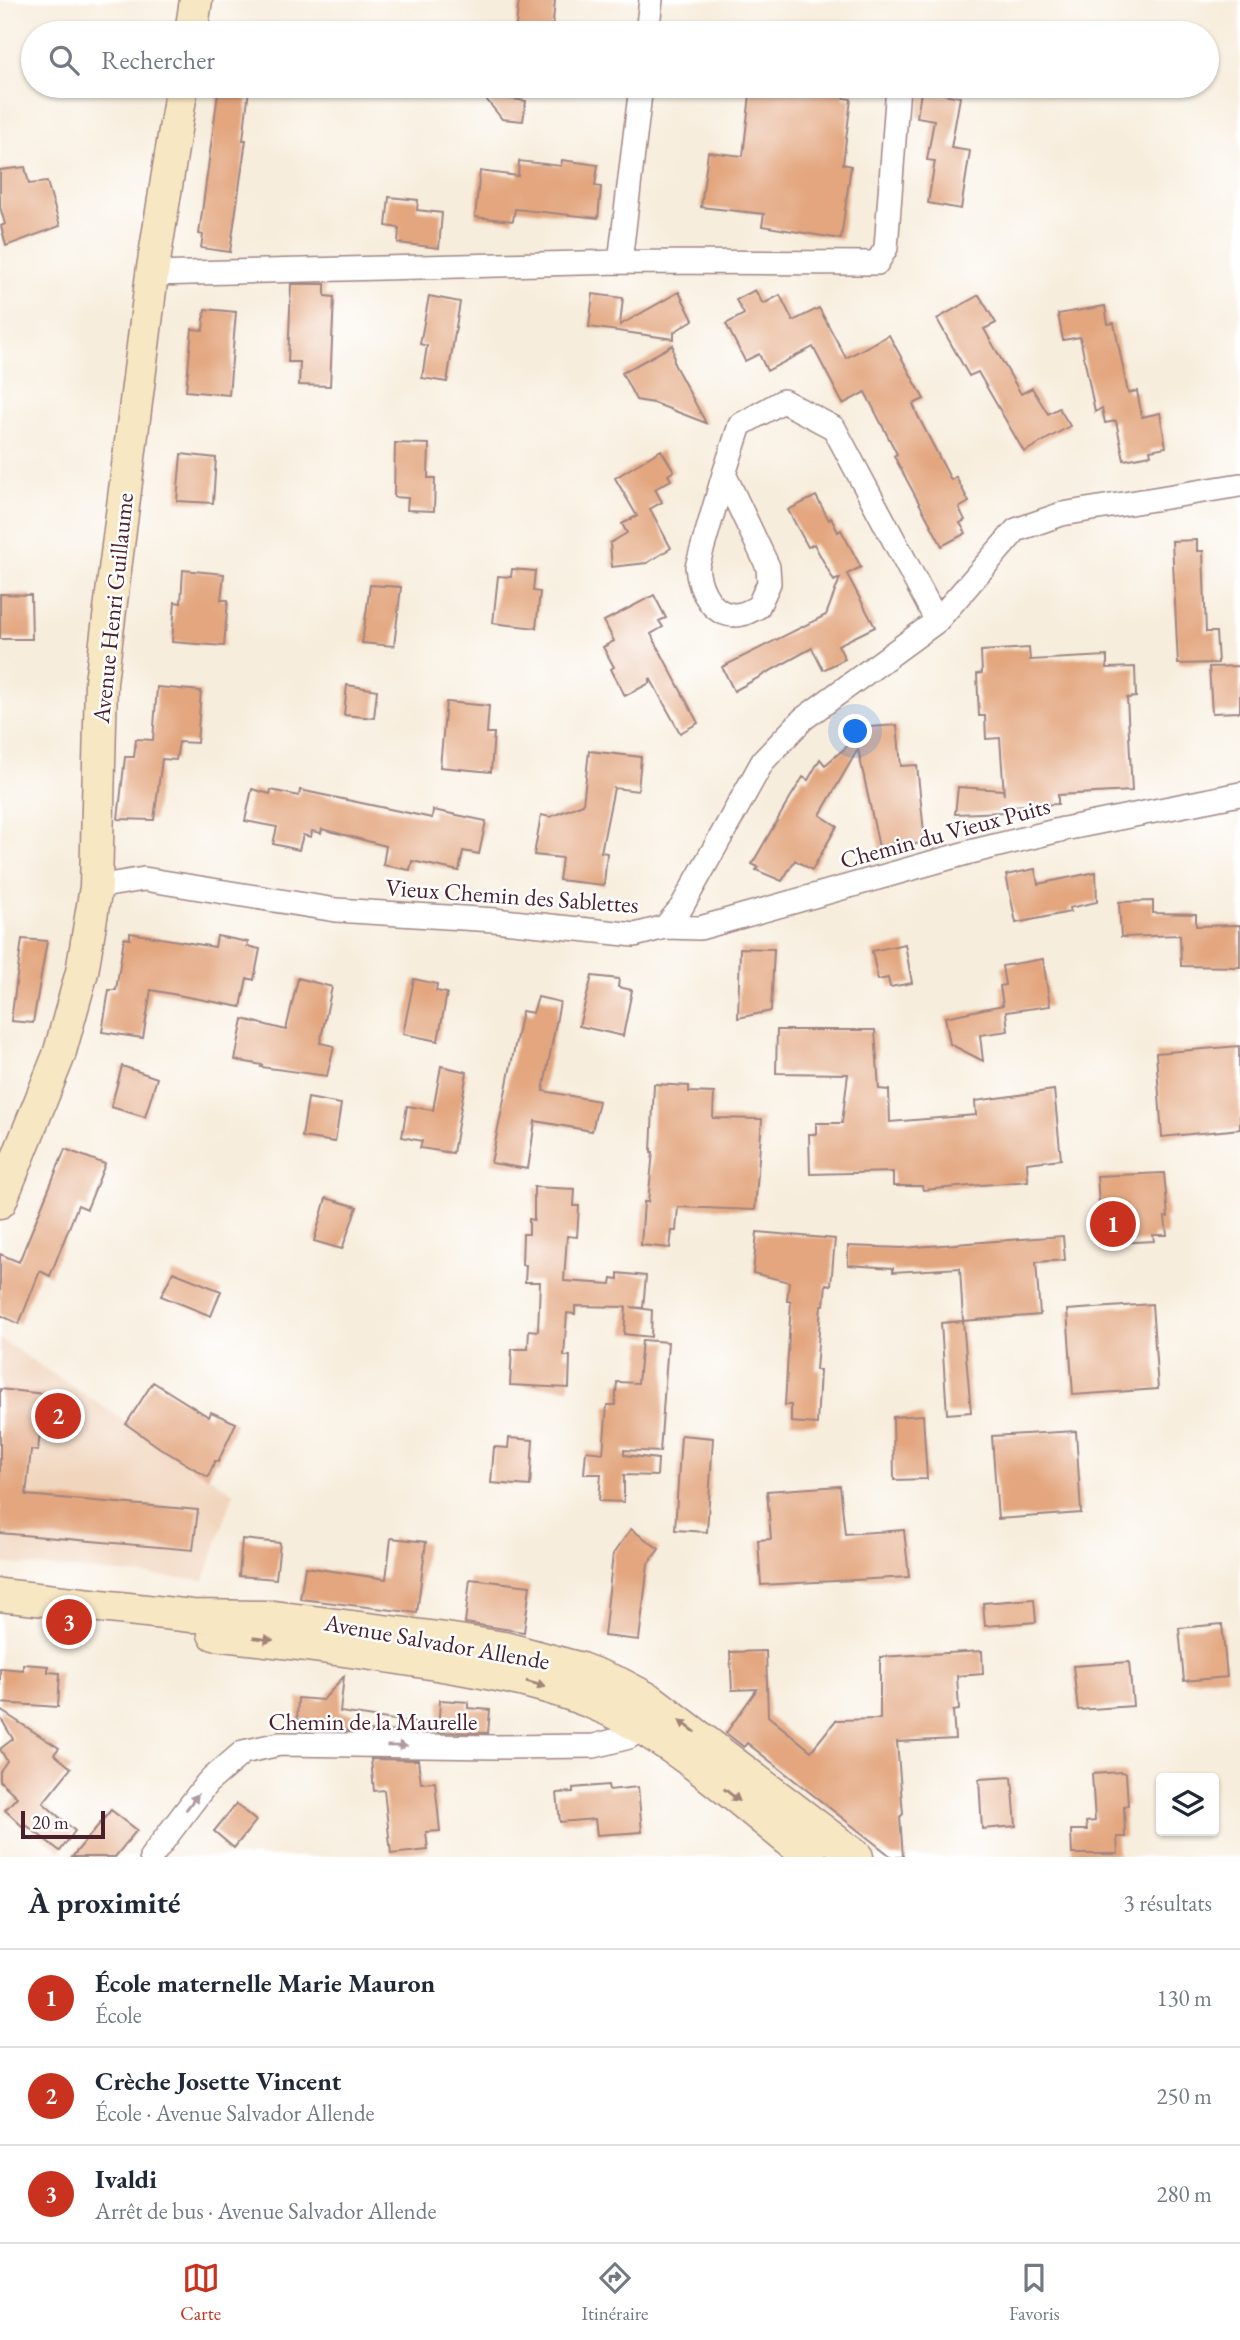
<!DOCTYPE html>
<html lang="fr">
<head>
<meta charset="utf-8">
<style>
	:root { --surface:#fff; --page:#f6f6f7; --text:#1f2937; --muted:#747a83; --line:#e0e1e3; --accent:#c8321e }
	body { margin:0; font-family:"EB Garamond",serif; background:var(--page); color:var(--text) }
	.controls { position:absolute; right:21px; bottom:21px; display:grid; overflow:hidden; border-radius:7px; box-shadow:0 2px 5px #0004 }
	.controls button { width:63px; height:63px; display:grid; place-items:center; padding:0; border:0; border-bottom:2px solid var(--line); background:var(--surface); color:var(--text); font:35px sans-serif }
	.scale { position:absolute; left:21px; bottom:18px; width:84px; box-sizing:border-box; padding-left:7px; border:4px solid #4a1f2b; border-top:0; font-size:19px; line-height:24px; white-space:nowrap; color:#4a1f2b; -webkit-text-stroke:5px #fff; paint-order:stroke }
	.you { position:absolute; left:856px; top:732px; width:24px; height:24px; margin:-18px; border:5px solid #fff; border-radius:50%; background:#1a73e8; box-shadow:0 0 0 10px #1a73e833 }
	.badge { display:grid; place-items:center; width:46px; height:46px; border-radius:50%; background:var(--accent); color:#fff; font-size:23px; font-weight:700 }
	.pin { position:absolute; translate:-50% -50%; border:4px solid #fff; box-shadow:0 2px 7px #0006 }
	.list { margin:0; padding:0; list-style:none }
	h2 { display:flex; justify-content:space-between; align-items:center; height:91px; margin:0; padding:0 28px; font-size:30px }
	h2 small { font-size:23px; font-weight:400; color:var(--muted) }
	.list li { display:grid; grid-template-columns:46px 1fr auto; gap:21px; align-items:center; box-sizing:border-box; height:98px; padding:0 28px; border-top:2px solid var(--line) }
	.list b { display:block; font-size:26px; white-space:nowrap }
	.list p { margin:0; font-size:23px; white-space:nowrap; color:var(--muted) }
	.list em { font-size:23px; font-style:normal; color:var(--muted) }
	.icon { flex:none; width:38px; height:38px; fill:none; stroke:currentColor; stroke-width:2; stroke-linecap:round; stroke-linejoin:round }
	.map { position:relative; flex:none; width:1240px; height:1857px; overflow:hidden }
	.search { position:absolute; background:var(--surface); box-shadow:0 2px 5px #0004; left:21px; right:21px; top:21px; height:77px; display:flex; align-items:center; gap:18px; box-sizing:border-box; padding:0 24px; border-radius:38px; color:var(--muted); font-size:26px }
	.sheet { height:385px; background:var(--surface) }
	nav { display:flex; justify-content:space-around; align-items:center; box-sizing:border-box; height:98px; border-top:2px solid var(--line); background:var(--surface); font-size:19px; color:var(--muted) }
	nav a { display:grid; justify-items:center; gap:4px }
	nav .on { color:var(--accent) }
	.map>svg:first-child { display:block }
	.built { fill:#f1d5bd }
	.building { fill:#e3a67e }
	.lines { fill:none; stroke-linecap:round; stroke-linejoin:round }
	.street-casing { stroke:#a08684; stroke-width:26 }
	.secondary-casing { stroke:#a08684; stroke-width:35 }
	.street { stroke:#fff; stroke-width:23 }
	.secondary { stroke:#f8e7c3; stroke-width:32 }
	.oneway { fill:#a18377 }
	.oneway2 { fill:#ae9aa0 }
	.labels { text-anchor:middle; stroke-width:5; stroke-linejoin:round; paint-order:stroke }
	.street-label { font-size:24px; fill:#4a1f2b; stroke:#fff }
</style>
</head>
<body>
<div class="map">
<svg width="1240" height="1857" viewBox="0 0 1240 1857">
	<rect width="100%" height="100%" fill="#fff"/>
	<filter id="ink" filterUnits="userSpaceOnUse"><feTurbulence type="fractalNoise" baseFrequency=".0143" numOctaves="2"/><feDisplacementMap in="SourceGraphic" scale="14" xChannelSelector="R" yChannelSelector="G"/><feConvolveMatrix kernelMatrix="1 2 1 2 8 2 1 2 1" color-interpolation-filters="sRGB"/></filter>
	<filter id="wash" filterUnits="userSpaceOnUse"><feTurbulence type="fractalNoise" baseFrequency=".00686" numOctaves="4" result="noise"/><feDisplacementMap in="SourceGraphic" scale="28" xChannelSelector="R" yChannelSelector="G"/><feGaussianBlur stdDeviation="1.57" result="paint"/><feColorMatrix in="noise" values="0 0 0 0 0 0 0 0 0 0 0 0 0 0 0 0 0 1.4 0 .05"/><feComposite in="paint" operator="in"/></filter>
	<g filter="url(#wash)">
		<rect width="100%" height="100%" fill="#f7eddc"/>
		<path class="built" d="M0,1339L234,1493L204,1580L0,1563Z"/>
		<g id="blocks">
			<path class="building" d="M519,0H555L552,33H515Z
				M219,86L249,89L243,140H246L230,252L201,248L203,235L199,234Z
				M751,86H800L834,89L845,91L844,98L851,99L843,164L851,166L841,239L762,226L764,214L701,207L708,152L743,156Z
				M922,86H945L943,94L960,97L951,148L970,151L961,209L928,203L935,161L927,160L934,120L917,117Z
				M482,94L526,101L523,121L502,119Z
				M562,160L598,165L595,186L601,187L598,218L515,209L513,221L475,217L480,171L518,176L519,161L561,166Z
				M25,167L29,184L47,182L60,226L6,246L1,226L5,224L0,207V170Z
				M389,197L418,200L417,210L442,213L439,248L398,243L399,228L386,226Z
				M291,284H325V296L334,297L330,386L299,385L300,362H288Z
				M755,290L763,304L780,295L793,321L819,308L846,358L889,335L924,399L913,404L918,416L951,480L956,477L969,502L959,508L965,520L960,523L966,533L942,546L894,456L897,454L865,392L843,404L813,347L767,371L759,354L745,361L726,324L744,314L736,300Z
				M679,292L693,320L674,332V339L589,327L593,294L623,298L620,325Z
				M979,295L996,323L984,329L1021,394L1032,388L1048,414L1059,408L1070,426L1024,452L978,372L969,376L937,319Z
				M429,296L460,302L447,382L422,378L427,346L420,344Z
				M1105,306L1108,324L1114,323L1128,393L1137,391L1142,417L1160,413L1166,447L1150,450L1151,455L1124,460L1116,421L1105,423L1102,408L1095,412L1080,337L1063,340L1058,314Z
				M205,309L236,312L229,395L186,391L192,329L203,330Z
				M673,345L674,364L706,423L654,403L636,400L622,373Z
				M395,443L429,444L428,478H435L434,511L407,510L408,498L394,497Z
				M661,450L674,471L668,475L671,480L655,489L662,502L650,509L671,548L647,563L612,567L610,543L627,533L622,524L637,516L615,478Z
				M181,454L216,458L213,503L177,501Z
				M816,496L829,520L831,518L838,532L841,530L861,567L847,574L875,627L838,645L845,659L823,670L812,648L734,691L722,667L826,615L840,578L834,581L814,544L808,547L788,510Z
				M1197,540V551H1203L1206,632H1216L1218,663L1178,664L1172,541Z
				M512,569L535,571L533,591L540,592L536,628L493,623L498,576L511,577Z
				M183,570L224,574L221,600H228L224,646L172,642L175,602L181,603Z
				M370,585L401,587L394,646L362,643Z
				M0,594L31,595L32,639H0Z
				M654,595L666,618L659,621L663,627L651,634L698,723L680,733L650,678V683L625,696L611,669L614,667L603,647L614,641L604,621Z
				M1029,648L1030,660L1107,656V668L1135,667L1136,697L1127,698L1132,791L1058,795V804L1005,806V812L955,814L958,787L1003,790L1004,795L1000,738L986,739L985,716H979L977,674L982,673L981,651Z
				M1240,666V712L1212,713L1209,667Z
				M347,685L377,690L374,718L344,715Z
				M157,687L201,691L197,743L179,742L176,760L162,759L154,820L118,819L125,757H134L136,739L153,740Z
				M446,702L489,706L487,733H494L491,772L440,767Z
				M897,725L901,766L917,765L925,842L880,852L858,749L820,815L837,826L812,870L795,860L782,881L756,870L758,867L752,864L790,798L803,777L808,780L820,759L825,765L870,727Z
				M589,751L641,757L638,791L614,788L601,852L607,853L604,885L559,880L562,858L534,855L541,815L550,817L583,804Z
				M252,789L270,794L271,790L299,796L300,790L432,818L433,810L486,821L479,854L463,851L459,871L412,861L410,870L383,865L386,846L322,829L321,833L312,831L311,837L303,835L299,850L273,844L277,827L245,821Z
				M1035,869L1038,884L1096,872L1097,902L1069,908L1070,912L1016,923L1006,875Z
				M1153,901V913L1196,914V926L1240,925V967L1181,966L1180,935L1121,937L1119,902Z
				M130,933L215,947L217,936L248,942L247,946L260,949L254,980L247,978L241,1007L151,990L143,1038L102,1032L109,990H116L124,938L130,939Z
				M22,939L47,941L33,1023L11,1021Z
				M905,944L912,983L890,987L888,978L878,980L872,951Z
				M740,948L774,949L771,1011L738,1018Z
				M1043,959L1050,1006L1006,1012L1008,1031L980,1035L983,1061L950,1044L945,1017L1003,1005L1000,986L1005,985L1002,966Z
				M592,976L619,979L618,987L632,990L623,1036L579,1026Z
				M298,978L332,987L320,1043L334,1046L327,1076L261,1067L262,1065L235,1060L243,1019L286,1030Z
				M414,979L437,984L436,991L447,993L438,1041L403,1034Z
				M538,997L560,1002L543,1091L599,1101L592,1131L535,1121L528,1169L491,1163L522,1011L533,1013Z
				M777,1030H875L879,1089L889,1090L890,1122L976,1115L975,1101L1054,1090L1061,1159L1027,1163L1028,1181L923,1190L922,1186H893V1172L810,1174L809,1134H816V1123H842L848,1074L776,1073Z
				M1239,1046L1240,1129L1162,1137L1156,1053Z
				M122,1066L157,1078L145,1117L111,1107Z
				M441,1066L467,1072L453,1153L420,1148L422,1141L402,1137L407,1106L433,1110Z
				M654,1084L689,1086V1092L714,1093L713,1118L762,1119L755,1210L678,1207L676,1231H672L670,1248L641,1245L644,1202H648L653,1152H651Z
				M308,1098L341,1104L335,1142L302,1137Z
				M65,1149L105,1164L87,1209L78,1205L50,1276L40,1271L19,1324L0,1315V1254L19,1262Z
				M1164,1173L1168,1217H1165L1167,1235H1153L1154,1241L1116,1243L1113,1202L1099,1203L1097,1176Z
				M534,1187L575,1189L574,1206H579L577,1237L567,1236L564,1281L611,1284L612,1278L618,1279V1273L646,1276L643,1308L630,1307L652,1310L651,1337L624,1334L626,1307L575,1306V1314L567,1313L564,1356H570L569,1388L510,1385L512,1349H528L529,1330L538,1331L540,1282H525L526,1265H522L523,1234H529V1219L534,1220Z
				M326,1198L357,1207L342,1249L314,1241Z
				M757,1232L835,1239L831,1285L826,1284L824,1305H821L816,1370H820L817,1424L791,1422V1405H785L791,1301H787L789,1282L753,1273Z
				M1063,1236L1065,1260L1036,1262L1040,1315L963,1321L971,1412L947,1414L941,1323L963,1321L960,1268L893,1272V1268L848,1265V1246L902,1248Z
				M173,1272L221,1291L211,1316L161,1296Z
				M1152,1304L1158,1389L1073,1395L1067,1310Z
				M642,1340L668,1342L660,1452L624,1450V1455L658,1459L657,1476L624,1475V1502L599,1501L601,1474H584L586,1451L603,1453L607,1405H615L617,1382L638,1383Z
				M153,1382L209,1417L211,1412L236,1423L218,1462L215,1461L208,1477L160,1448L126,1424Z
				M0,1389L44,1394L38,1451L31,1450L26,1495L198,1510L193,1550L0,1533Z
				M923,1415L927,1479L894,1480L893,1417Z
				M1076,1431L1081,1513L998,1519L992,1436Z
				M681,1435L713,1438L707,1532L675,1530Z
				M509,1438L533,1440L530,1486L491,1483L494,1447L508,1448Z
				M840,1486L845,1534L904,1530L909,1577L761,1585L758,1540L771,1539L767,1491Z
				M631,1529L659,1549L648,1564L639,1640L604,1636L613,1554Z
				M391,1538L426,1542L417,1613L300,1599L305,1567L386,1579Z
				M242,1539L280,1543L276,1579L239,1576Z
				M470,1579L530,1586L524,1632L465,1623Z
				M1034,1599L1036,1622L985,1626L983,1603Z
				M1222,1624L1227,1677L1184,1681L1179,1628Z
				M766,1651L768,1716L811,1751L836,1720L880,1719V1657L982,1651L983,1674L957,1676L959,1710L953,1711L955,1739L897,1742L903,1814L900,1817L903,1857H892L747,1743L744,1747L726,1733L757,1689L732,1690L730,1652Z
				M1129,1662L1133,1706L1078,1710L1073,1666Z
				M23,1664L48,1666V1672L60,1673L58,1707L0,1703V1668L23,1670Z
				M344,1676L340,1712L415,1723V1732L305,1730V1720H297L298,1698L323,1700Z
				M440,1700L468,1702V1708L490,1710L488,1733L438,1732Z
				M0,1710L59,1748L54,1754L71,1768L43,1803L75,1831L60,1851L26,1825L24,1828L5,1810L17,1797L0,1781V1771L7,1761L0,1749L13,1739L0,1717Z
				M371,1759L418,1760L421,1783L435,1782L440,1831L426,1832L428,1850L391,1854L384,1790L374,1791Z
				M1121,1772L1126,1773L1128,1805L1124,1806L1125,1837H1117L1118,1854H1072L1071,1830H1087L1086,1822L1095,1821L1092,1774Z
				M1012,1777L1016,1826L982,1829L979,1779Z
				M608,1785L609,1790L638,1787L642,1832L597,1835L595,1819L560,1822L557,1793L573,1792V1788Z
				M236,1804L256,1821L234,1848L214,1831Z
				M111,1810L137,1830L115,1857H72Z"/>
		</g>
	</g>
	<g filter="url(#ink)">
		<use href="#blocks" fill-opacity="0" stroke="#a08684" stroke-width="2"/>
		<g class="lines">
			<g class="street-casing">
				<path id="street" d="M647,33L651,0
					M620,262L877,263L886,248L898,86
					M152,274L620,262L641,86
					M724,474L768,567L769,583L758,607C753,609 747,613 742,614C713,621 699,589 697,567L724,474L740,425L783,401L834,428L937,621
					M96,887L144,879L336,910L494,920L635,935L665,927L681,908L763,761L803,719L937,621L1016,530L1062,514L1240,485
					M665,927L700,928L970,852L1064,829L1240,794
					M151,1857L207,1783L243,1752L280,1744L497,1747L594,1746L629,1737L639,1727"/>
			</g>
			<g class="secondary-casing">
				<path id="secondary" d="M191,33L196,0
					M0,1202L59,1055L82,972L96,887L101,682L152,274L182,86
					M0,1595L192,1616L274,1617L446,1639L504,1648L581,1669L618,1683L652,1701L857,1857
					M214,1634C286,1642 358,1651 430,1663C491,1673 552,1683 609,1710C682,1746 746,1807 810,1857"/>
			</g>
			<use href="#street" class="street"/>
			<use href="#secondary" class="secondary"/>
		</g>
		<defs><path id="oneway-solid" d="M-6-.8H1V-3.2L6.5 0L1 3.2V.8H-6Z" transform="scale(1.75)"/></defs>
		<g class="oneway">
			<use href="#oneway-solid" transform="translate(263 1639) rotate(7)"/>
			<use href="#oneway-solid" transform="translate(536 1684) rotate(16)"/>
			<use href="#oneway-solid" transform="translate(687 1726) rotate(-144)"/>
			<use href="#oneway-solid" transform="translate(732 1795) rotate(38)"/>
		</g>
		<g class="oneway2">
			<use href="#oneway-solid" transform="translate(397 1746) rotate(1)"/>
			<use href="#oneway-solid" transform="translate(192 1802) rotate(-53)"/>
		</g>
	</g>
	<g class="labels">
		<g class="street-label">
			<text transform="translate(113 608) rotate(-84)" y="8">Avenue Henri Guillaume</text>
			<text transform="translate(945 833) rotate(-15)" y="8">Chemin du Vieux Puits</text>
			<text transform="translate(512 896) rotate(4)" y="8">Vieux Chemin des Sablettes</text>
			<text transform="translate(437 1642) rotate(10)" y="8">Avenue Salvador Allende</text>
			<text x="373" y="1730">Chemin de la Maurelle</text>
		</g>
	</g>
</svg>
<div class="controls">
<button><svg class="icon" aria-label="layers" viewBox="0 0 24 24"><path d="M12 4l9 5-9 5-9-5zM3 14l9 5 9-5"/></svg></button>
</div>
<div class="scale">20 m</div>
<div class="you"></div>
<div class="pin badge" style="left:1113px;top:1224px">1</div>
<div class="pin badge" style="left:58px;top:1416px">2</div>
<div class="pin badge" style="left:69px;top:1622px">3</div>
<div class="search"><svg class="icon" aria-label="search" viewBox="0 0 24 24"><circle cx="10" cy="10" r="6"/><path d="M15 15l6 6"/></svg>Rechercher</div>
</div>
<section class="sheet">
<h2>À proximité<small>3 résultats</small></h2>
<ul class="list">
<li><span class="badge">1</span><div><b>École maternelle Marie Mauron</b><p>École</p></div><em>130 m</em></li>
<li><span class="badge">2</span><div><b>Crèche Josette Vincent</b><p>École · Avenue Salvador Allende</p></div><em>250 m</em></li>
<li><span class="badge">3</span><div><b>Ivaldi</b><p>Arrêt de bus · Avenue Salvador Allende</p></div><em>280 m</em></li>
</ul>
</section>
<nav>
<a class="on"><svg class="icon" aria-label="map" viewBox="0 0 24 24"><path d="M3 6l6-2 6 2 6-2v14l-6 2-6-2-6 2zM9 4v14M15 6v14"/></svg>Carte</a>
<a><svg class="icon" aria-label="directions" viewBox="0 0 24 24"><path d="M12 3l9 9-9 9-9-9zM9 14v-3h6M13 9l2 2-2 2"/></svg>Itinéraire</a>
<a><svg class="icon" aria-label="saved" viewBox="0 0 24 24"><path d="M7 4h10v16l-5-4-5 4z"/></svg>Favoris</a>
</nav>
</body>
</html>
